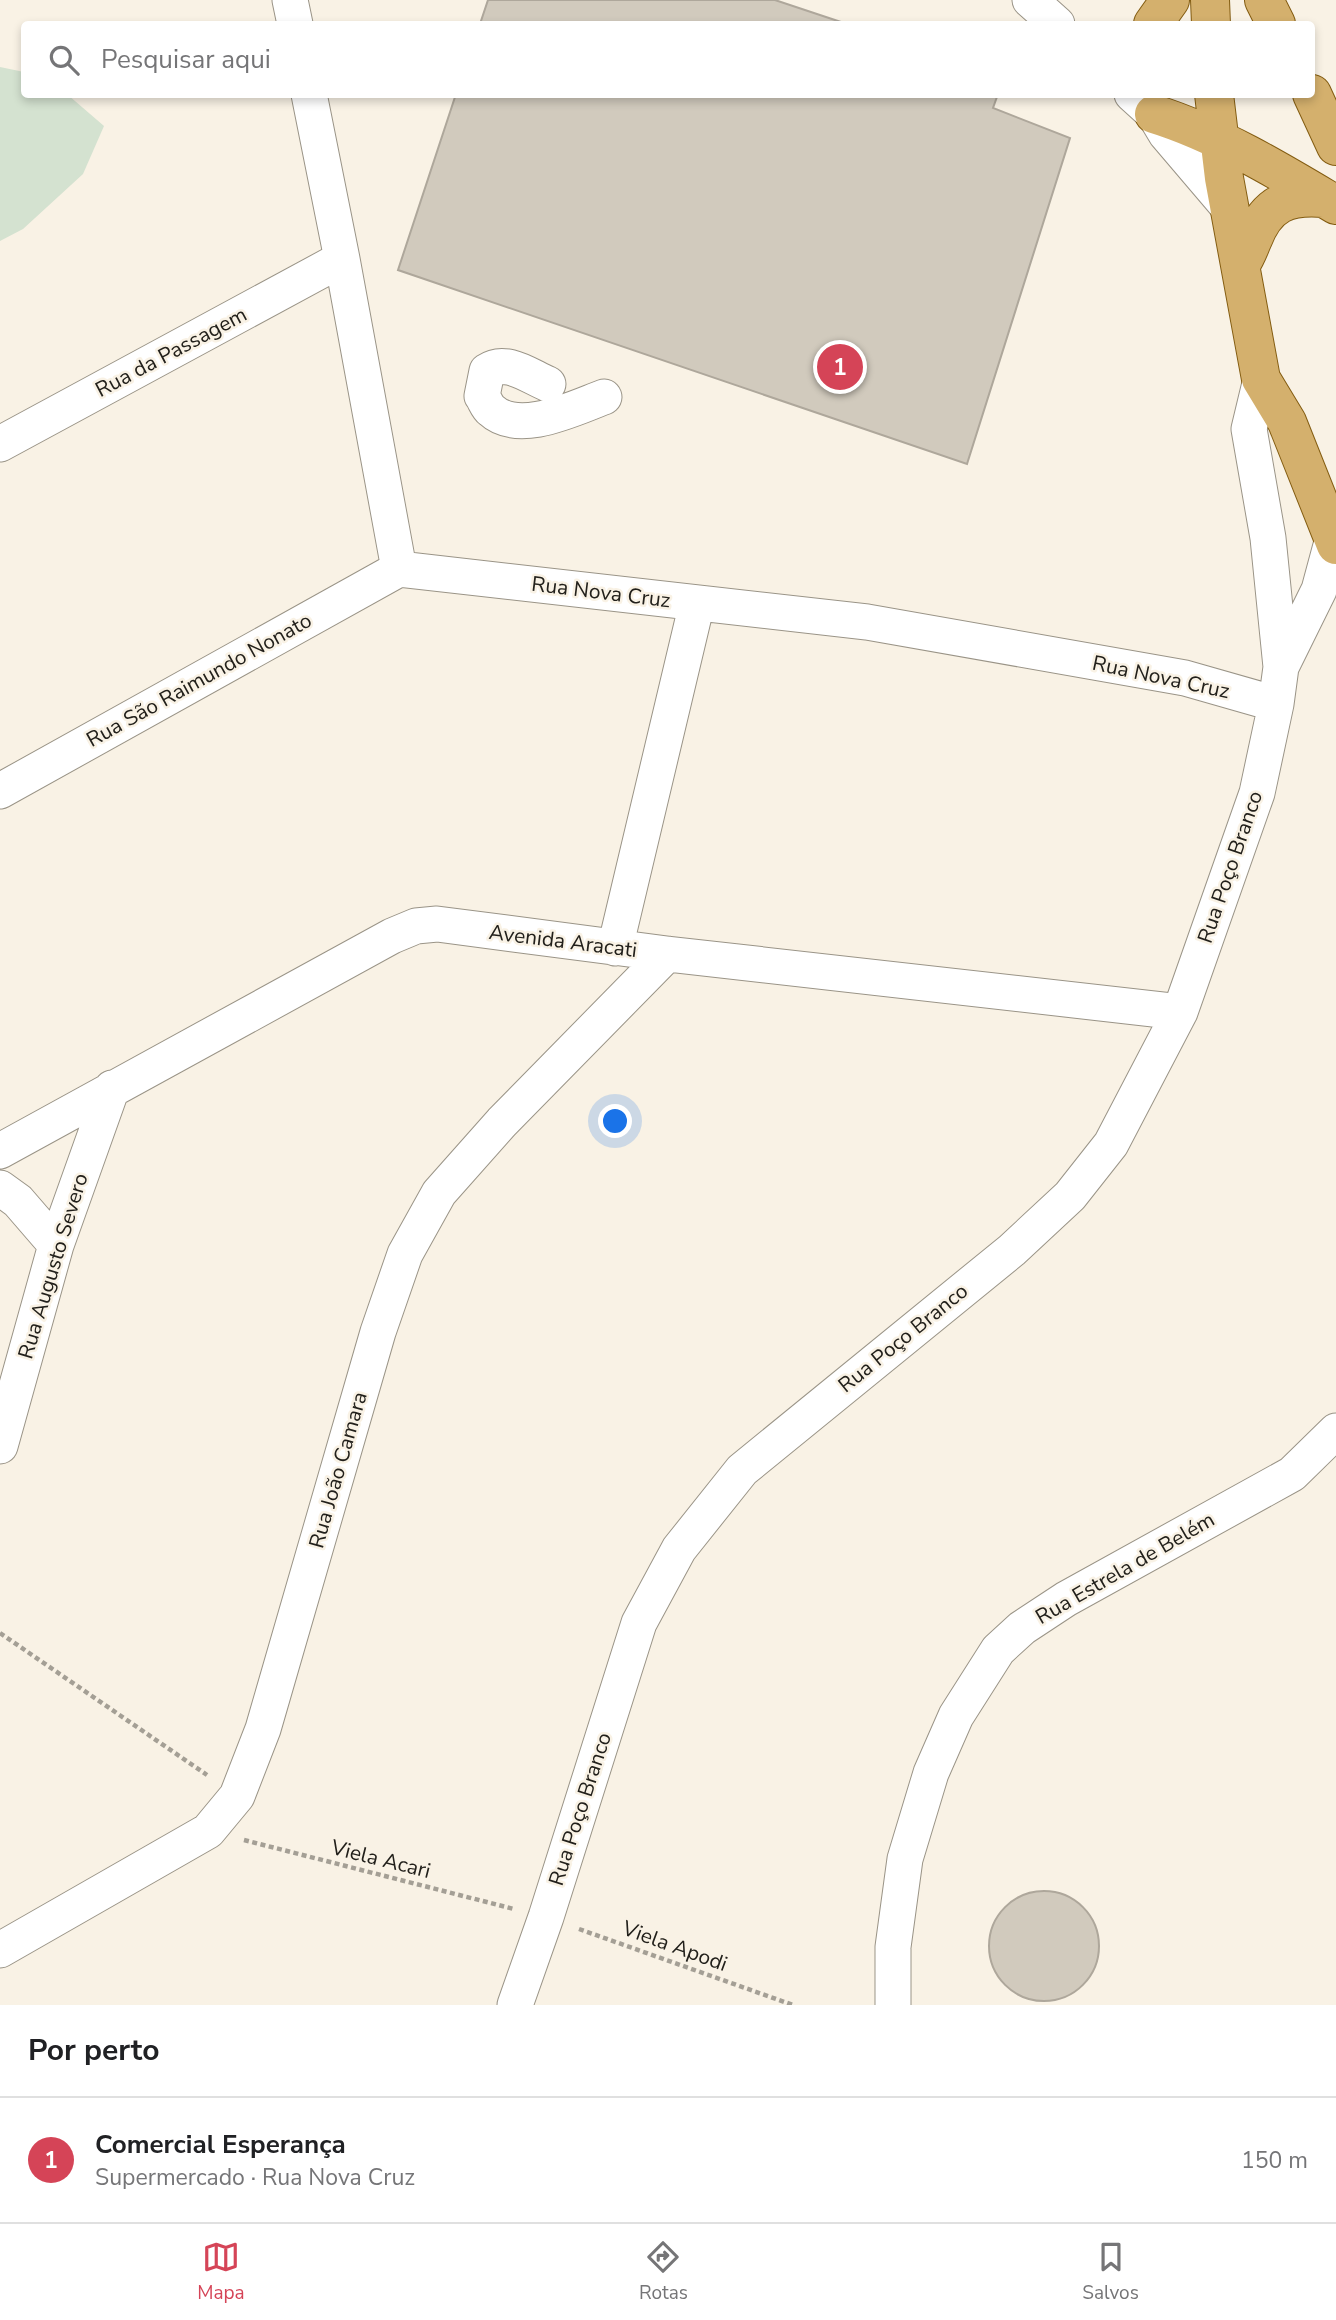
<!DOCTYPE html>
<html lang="pt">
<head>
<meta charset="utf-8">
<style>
	:root { --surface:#fff; --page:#f2f2f2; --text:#202124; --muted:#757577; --line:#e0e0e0; --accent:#d54457 }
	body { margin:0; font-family:"Nunito Sans",sans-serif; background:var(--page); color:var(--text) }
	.you { position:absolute; left:616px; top:1122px; width:24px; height:24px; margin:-18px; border:5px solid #fff; border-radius:50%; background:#1a73e8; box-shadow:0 0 0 10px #1a73e833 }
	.badge { display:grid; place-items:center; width:46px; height:46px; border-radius:50%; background:var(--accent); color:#fff; font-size:23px; font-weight:700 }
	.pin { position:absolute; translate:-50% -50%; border:4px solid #fff; box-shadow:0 2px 7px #0006 }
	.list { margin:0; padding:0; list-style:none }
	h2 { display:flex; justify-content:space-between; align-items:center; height:91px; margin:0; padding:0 28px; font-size:30px }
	h2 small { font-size:23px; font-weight:400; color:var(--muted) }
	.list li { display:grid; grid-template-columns:46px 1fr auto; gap:21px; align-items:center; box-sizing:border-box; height:126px; padding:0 28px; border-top:2px solid var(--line) }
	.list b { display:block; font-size:26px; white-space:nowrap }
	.list p { margin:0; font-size:23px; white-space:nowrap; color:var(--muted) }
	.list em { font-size:23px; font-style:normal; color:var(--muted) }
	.icon { flex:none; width:38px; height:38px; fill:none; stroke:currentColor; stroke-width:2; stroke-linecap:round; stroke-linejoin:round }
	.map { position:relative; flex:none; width:1336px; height:2005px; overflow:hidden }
	.search { position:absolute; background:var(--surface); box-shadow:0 4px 10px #0003; left:21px; right:21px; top:21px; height:77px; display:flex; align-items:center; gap:18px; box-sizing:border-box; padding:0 24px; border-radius:7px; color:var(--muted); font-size:26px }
	.sheet { height:217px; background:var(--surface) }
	nav { display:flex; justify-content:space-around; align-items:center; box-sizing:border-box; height:98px; border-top:2px solid var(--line); background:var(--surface); font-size:19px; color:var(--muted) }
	nav a { display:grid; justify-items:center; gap:4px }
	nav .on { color:var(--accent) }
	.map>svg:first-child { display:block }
	.green { fill:#d4e2d0 }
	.building { fill:#d1cabd; stroke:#aea79b; stroke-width:2 }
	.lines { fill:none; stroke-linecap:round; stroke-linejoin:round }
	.minor-casing { stroke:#9a9487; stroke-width:37 }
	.major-casing { stroke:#835c11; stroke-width:40 }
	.path { stroke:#a49f95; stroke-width:4.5; stroke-dasharray:5 3.5; stroke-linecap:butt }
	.minor { stroke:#fff; stroke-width:35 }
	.major { stroke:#d4b06d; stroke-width:38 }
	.labels { text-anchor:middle; stroke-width:5; stroke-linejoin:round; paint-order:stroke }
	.street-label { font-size:21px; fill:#22201b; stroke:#f9f2e5 }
</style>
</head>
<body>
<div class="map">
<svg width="1336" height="2005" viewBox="0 0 1336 2005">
	<rect width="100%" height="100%" fill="#f9f2e5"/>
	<path class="green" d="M0,67L24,72V94L68,95L104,126L83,174L23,229L0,241Z"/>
	<path class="building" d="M488,0H775L847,24H480Z
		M456,94H998L993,108L1070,138L967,464L398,270Z
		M989 1946a55 55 0 1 1 110 0a55 55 0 1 1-110 0Z"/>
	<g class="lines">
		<g class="minor-casing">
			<path id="minor" d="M290,0L295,24
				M1030,0L1057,24
				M309,94L342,259L399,569
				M1132,94L1154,114L1166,134L1229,208
				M548,384C529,376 506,358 487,371L482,396C485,400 487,407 491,410C519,436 574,408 604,397
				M0,444L342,259
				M399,569L867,622L1185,678L1276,704
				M1281,667L1319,590L1333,538
				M0,791L399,569
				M615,948L697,603
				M0,1151L392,936L416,926L437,924L667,954L1180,1012
				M0,1188L18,1201L56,1245
				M0,1446L56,1245L112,1088
				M0,1950L208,1831L237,1796L263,1729L378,1332L405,1254L439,1193L502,1122L667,954
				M515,2005L546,1917L639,1623L679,1549L742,1470L1012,1250L1070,1196L1111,1144L1180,1012L1257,793L1276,704L1281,667L1268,538L1249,429L1261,379
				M893,2005V1947L905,1859L931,1773L956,1716L998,1650L1022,1628L1066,1599L1292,1474L1336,1431"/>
		</g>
		<g class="major-casing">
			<path id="major" d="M1210,0L1211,24
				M1264,0L1276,24
				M1153,24L1170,0
				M1214,94L1224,178L1261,379L1287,422L1336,545
				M1312,94L1336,146
				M1154,114C1216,133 1281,172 1336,205
				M1241,264C1247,255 1249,248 1253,239C1267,203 1288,195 1324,198"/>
		</g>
		<path class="path" d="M0,1633L207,1775
			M244,1840L514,1909
			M579,1929L793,2005"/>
		<use href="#minor" class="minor"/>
		<use href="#major" class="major"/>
	</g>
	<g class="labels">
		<g class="street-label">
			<text transform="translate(171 352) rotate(-28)" y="7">Rua da Passagem</text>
			<text transform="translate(601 592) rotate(7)" y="7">Rua Nova Cruz</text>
			<text transform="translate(1161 677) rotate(12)" y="7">Rua Nova Cruz</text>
			<text transform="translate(199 680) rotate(-29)" y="7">Rua São Raimundo Nonato</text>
			<text transform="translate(1230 867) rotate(-71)" y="7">Rua Poço Branco</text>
			<text transform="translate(563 941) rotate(7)" y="7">Avenida Aracati</text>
			<text transform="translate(53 1266) rotate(-73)" y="7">Rua Augusto Severo</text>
			<text transform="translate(903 1338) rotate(-39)" y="7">Rua Poço Branco</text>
			<text transform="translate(338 1470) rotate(-74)" y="7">Rua João Camara</text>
			<text transform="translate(1125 1568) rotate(-30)" y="7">Rua Estrela de Belém</text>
			<text transform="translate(580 1809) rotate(-72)" y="7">Rua Poço Branco</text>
			<text transform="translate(381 1859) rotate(14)" y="7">Viela Acari</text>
			<text transform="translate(675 1946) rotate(20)" y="7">Viela Apodi</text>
		</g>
	</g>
</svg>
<div class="you"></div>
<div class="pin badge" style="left:840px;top:367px">1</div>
<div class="search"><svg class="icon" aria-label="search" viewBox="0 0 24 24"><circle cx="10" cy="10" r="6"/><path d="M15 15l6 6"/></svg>Pesquisar aqui</div>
</div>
<section class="sheet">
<h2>Por perto<small></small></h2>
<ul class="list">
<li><span class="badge">1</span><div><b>Comercial Esperança</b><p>Supermercado · Rua Nova Cruz</p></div><em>150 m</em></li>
</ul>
</section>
<nav>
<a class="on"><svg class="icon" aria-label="map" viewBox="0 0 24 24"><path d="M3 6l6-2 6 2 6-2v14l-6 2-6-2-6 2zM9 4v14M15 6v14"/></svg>Mapa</a>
<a><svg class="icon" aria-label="directions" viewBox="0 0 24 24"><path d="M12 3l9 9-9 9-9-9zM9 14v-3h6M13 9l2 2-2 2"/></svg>Rotas</a>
<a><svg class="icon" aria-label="saved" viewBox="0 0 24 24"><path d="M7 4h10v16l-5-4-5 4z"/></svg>Salvos</a>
</nav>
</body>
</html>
